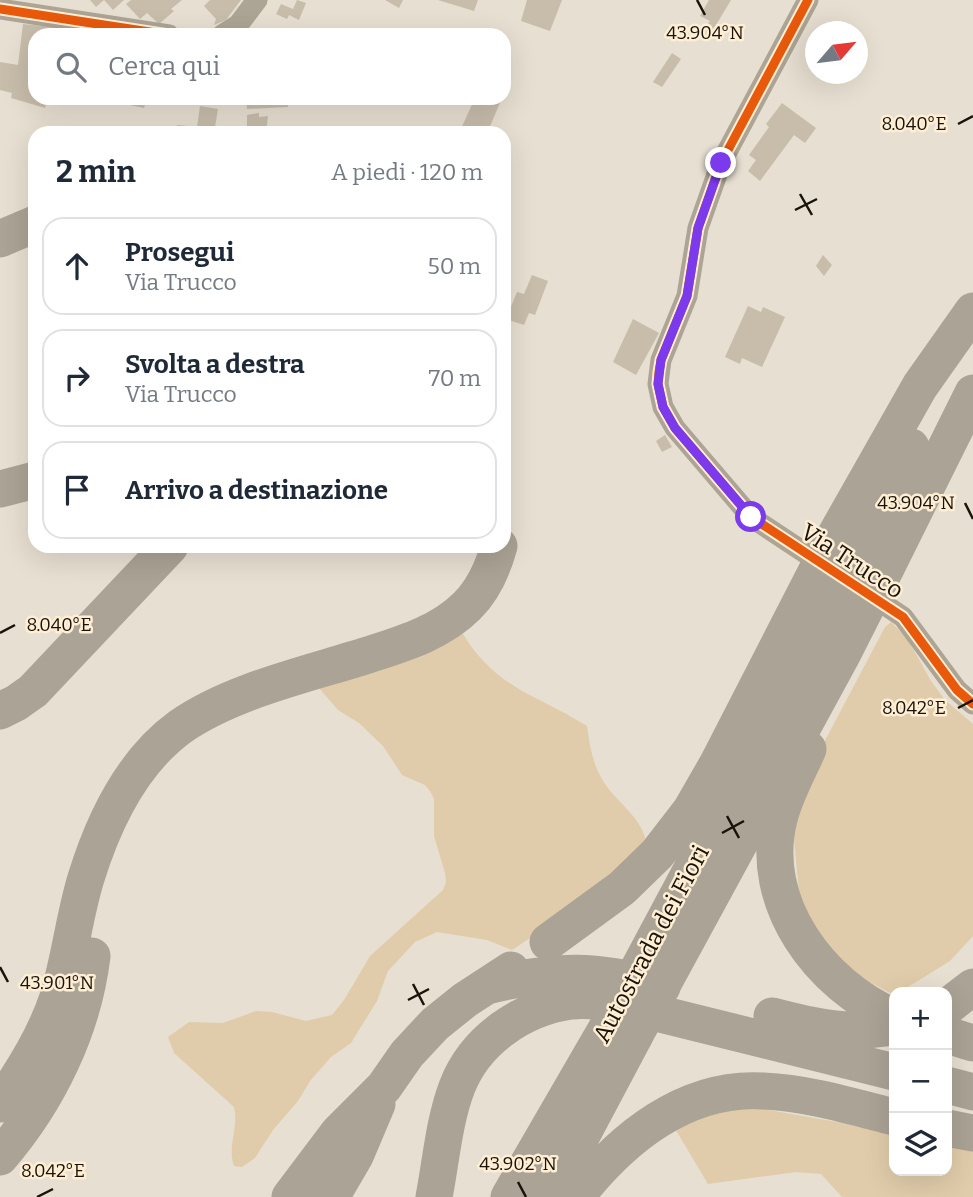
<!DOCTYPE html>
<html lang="it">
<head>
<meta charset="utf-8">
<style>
	:root { --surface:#fff; --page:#f6f6f7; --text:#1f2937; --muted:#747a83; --line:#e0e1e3 }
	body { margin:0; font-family:Bitter,serif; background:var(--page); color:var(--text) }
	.controls { position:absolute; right:21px; bottom:21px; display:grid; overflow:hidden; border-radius:14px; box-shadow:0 7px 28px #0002 }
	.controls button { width:63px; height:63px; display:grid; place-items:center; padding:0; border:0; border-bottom:2px solid var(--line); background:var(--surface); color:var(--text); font:35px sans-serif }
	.compass { position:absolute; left:805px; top:21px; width:63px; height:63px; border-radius:50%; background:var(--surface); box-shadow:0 7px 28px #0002; rotate:62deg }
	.stop { position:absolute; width:21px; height:21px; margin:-16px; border:5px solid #7c3aed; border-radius:50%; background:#fff }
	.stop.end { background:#7c3aed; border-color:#fff; box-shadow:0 2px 7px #0008 }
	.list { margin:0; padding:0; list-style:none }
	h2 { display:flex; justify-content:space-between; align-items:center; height:91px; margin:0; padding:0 28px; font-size:30px }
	h2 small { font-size:23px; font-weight:400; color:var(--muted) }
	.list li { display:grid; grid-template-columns:46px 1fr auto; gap:21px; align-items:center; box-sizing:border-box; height:98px; margin:0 14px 14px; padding:0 14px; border:2px solid var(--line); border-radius:21px }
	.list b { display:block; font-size:26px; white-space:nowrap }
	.list p { margin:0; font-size:23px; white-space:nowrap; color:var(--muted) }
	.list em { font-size:23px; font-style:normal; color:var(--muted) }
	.icon { flex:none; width:38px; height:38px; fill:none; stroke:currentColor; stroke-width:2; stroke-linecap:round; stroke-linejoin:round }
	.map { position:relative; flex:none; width:973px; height:1197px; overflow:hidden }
	.search { position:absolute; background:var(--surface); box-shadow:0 7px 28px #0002; left:28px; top:28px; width:483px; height:77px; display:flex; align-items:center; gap:18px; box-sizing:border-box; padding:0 24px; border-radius:21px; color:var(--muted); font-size:26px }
	.panel { position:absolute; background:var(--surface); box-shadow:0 7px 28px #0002; left:28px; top:126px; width:483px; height:427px; border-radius:21px }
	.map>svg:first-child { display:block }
	.green { fill:#e0ccaa }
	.building { fill:#c8bdab }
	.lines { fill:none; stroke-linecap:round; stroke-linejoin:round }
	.street { stroke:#aca495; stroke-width:21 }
	.highway { stroke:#aba395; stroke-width:37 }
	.highway-bridge { stroke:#aba395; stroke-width:37 }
	.cycleway-casing { stroke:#feeed4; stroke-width:13 }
	.cycleway { stroke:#e8590c; stroke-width:9 }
	.route { stroke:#7c3aed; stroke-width:9 }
	.ticks { fill:none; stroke:#19130a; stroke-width:2.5 }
	.labels { text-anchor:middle; stroke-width:5; stroke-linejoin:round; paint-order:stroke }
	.street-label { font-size:24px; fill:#19130a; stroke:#feeed4 }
	.ticks-label { font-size:18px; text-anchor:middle; fill:#19130a; stroke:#feeed4; stroke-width:5; stroke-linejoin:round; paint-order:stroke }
</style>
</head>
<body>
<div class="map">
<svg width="973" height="1197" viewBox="0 0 973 1197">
	<rect width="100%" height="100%" fill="#e7dfd1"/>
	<path class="green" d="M891,622L907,638L931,681L945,700L973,724V936L950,961L900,992H894V995L851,972L817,937L799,891L792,818L820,750L885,627Z
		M462,632C494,688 538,695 587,726C590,748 593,766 605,784C618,803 642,818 646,842L585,902L512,950L487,940L437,932L415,942L388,971L377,1001L351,1043L331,1057L310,1081L298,1101L273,1130L255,1158L242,1167L234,1166C227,1146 239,1127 234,1107L174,1053L168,1037L189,1022L223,1023L256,1011L272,1012L306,1021L332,1015L344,1000L370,956L443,890L446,882L445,873L434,836V799L430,791L425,785L402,775L383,746L359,723L338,710L319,688Z
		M763,1109L894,1132V1171H947V1142L973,1147V1197H842L821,1174L796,1172L708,1184L674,1127L721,1111Z"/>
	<path class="building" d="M90,0H124L113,10L104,0L96,7Z
		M131,0H182L171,9L174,11L159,24L147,13L140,19L126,4Z
		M210,0H241L226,20L214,25L216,19L204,6Z
		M297,0L306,3L299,20L289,15L287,19L276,14L281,4L293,9Z
		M385,0H403L399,8Z
		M438,0H478L474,11Z
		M527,0H562L550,31L521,21Z
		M709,0H731L707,40L699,36L710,21L700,16Z
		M23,24L54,27L53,35H35V98H48L45,108L11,98L12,93L0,90V62L18,65Z
		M70,25L82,29L81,35H67Z
		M672,53L681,59L662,87L653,82Z
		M131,98H147L144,108L130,105Z
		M199,98H221L220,102L199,101Z
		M246,98H287L288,107L247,109Z
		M475,98H502L488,131L483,129L481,133H459Z
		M782,103L816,128L805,143L794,135L760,181L748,171L756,160L749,155L769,127L766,124Z
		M200,106L218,109L214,133H168L169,126L178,128L177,125L197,127Z
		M259,113V117L268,116L266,133H243L244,126H247V115Z
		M823,255L832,265L824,276L816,266Z
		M532,275L548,281L535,315L529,313L524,325L506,319L517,292L524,294Z
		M748,306L761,312L763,307L785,317L762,367L742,358L740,364L725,357Z
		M633,319L659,333L636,375L613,362Z
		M665,435L672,447L662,452L656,441Z"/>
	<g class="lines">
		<path class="street" d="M808,0L721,163L698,228L687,296L661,360L658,384L663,407L675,428L751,517L828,568
			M0,9L169,35
			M222,35L238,25L257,0
			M864,591L903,617L957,690L973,704"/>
		<path class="highway" d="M0,239L35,224
			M0,489L35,480
			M831,543L920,386L973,311
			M858,558L911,447
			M886,568L973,393
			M0,711L16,703L33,691L170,546
			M808,749C798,772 785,794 779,819C758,903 820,985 894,1017
			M491,985C558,969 595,969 662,987
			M947,1007L973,987
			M772,1016C817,1028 848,1034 894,1027
			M947,1035L973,1043
			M947,1085L973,1092
			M0,1104C24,1070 45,1036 58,997C70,958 74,917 86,878C103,823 132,762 180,727C231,691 308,674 368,655C402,644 440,633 467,606C483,590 493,568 499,546
			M947,1128L973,1133
			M0,1157C48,1101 83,1030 92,956
			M290,1197L339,1132L384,1087L407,1054L435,1024L465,1000L511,970
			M331,1197L355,1156L377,1104
			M434,1197C441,1161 444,1121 457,1087C475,1040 522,1008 571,1001C589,999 607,1002 624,1005L894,1072
			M509,1197L608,1026
			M549,1197L635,1035
			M576,1197C621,1139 685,1086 763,1091C808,1093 851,1106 894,1117"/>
		<path class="highway-bridge" d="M548,942L622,888L657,854L691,810L718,763L831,543
			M608,1026L858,558
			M635,1035L842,655L886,568"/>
		<g class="cycleway-casing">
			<path id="cycleway" d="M808,0L721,163L698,228L687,296L661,360L659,372L658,384L663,407L675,428L751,517L903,617L957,690L973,704
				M0,9L169,35"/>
		</g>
		<use href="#cycleway" class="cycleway"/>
	</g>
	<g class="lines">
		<path class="route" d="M721,163L698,228L687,296L661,360L658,384L663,407L675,428L751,517"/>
	</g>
	<path class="ticks" d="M697,0L705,15M958,124L973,116M800,194L812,215M795,210L817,199M965,503L973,519M0,633L15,625M958,708L973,700M727,816L739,838M722,833L744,821M0,967L8,982M413,984L424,1005M408,1000L429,989M518,1182L526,1197M37,1197L53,1189"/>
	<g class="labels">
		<g class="street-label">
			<text transform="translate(852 561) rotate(33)" y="8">Via Trucco</text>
			<text transform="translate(651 944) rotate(-62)" y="8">Autostrada dei Fiori</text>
		</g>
	</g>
	<g class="ticks-label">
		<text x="705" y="39">43.904°N</text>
		<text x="914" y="130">8.040°E</text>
		<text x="916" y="509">43.904°N</text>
		<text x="59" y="631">8.040°E</text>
		<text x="914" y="714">8.042°E</text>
		<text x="57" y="989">43.901°N</text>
		<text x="518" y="1170">43.902°N</text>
		<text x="53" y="1177">8.042°E</text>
	</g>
</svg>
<div class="controls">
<button>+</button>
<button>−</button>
<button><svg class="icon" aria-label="layers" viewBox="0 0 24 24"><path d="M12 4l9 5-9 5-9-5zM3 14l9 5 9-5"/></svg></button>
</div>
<svg class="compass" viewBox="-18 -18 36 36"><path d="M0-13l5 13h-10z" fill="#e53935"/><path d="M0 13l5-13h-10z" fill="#747a83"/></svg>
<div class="stop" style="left:751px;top:517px"></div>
<div class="stop end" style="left:721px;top:163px"></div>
<div class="search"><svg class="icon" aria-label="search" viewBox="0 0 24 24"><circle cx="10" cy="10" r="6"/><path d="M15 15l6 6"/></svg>Cerca qui</div>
<section class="panel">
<h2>2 min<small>A piedi · 120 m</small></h2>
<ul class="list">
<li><svg class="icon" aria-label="ahead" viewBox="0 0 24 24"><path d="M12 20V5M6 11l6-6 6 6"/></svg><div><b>Prosegui</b><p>Via Trucco</p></div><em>50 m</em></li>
<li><svg class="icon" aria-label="right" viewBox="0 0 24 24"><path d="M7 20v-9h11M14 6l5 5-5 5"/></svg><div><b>Svolta a destra</b><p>Via Trucco</p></div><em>70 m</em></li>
<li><svg class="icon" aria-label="arrive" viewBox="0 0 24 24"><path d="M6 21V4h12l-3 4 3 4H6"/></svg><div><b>Arrivo a destinazione</b></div></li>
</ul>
</section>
</div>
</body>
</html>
